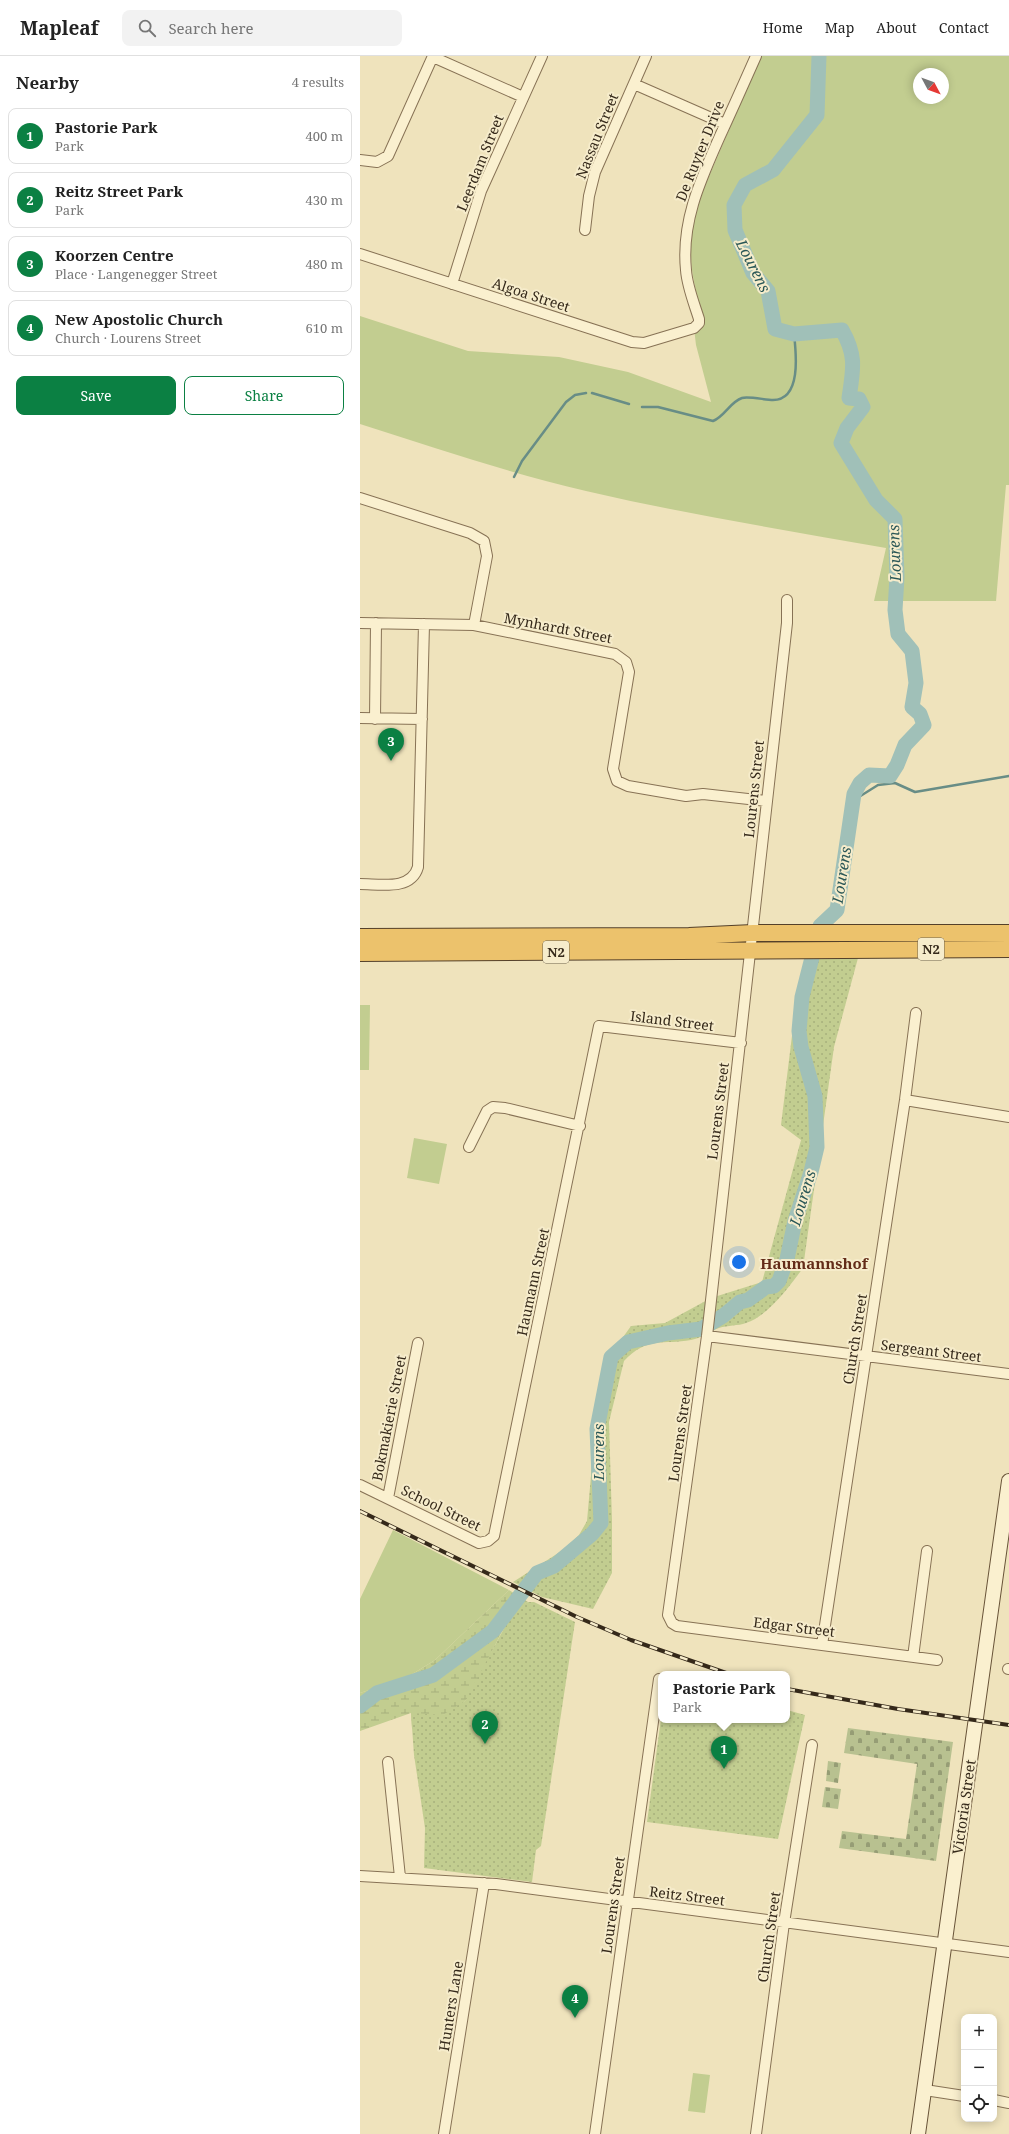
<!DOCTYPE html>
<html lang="en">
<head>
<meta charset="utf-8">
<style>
	:root { --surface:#fff; --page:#f2f2f2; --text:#222; --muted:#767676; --line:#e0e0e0; --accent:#0b8043 }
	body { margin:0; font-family:"Noto Serif",serif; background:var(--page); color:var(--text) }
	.controls { position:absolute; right:12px; bottom:12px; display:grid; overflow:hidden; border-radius:8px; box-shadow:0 2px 10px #0003 }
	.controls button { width:36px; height:36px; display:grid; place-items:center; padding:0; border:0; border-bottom:1px solid var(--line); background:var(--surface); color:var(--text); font:20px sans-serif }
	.compass { position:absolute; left:553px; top:12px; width:36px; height:36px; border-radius:50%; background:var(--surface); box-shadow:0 2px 10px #0003; rotate:131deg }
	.you { position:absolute; left:379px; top:1206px; width:14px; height:14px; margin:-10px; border:3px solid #fff; border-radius:50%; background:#1a73e8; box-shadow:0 0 0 6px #1a73e833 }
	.badge { display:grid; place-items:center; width:26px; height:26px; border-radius:50%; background:var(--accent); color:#fff; font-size:13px; font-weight:700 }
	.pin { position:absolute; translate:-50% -33px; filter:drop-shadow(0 1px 2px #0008) }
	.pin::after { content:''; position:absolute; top:21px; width:14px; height:12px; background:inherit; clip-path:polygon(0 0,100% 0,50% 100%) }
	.popup { position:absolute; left:298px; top:1615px; width:132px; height:52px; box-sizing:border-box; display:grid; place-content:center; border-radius:8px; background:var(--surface); filter:drop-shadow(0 1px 3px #0005); font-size:13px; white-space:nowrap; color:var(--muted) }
	.popup b { font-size:15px; color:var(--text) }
	.popup::after { content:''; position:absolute; left:50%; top:100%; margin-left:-8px; border:8px solid transparent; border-top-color:var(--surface) }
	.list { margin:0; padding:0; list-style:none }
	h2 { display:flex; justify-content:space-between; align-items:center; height:52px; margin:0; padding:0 16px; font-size:17px }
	h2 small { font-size:13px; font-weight:400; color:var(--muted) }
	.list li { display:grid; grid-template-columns:26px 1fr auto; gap:12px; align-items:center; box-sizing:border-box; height:56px; margin:0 8px 8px; padding:0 8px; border:1px solid var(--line); border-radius:8px }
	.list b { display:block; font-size:15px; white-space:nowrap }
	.list p { margin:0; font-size:13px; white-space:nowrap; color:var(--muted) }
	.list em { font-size:13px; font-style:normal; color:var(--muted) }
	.actions { display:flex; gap:8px; padding:12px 16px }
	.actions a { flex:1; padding:9px 0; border:1px solid var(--accent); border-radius:8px; text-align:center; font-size:14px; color:var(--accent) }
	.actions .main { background:var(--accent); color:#fff }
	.icon { flex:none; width:22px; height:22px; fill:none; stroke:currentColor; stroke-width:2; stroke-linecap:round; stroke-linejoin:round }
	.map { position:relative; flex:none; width:649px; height:2078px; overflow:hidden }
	header { display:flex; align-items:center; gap:24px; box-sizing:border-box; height:56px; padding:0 20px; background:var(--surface); border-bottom:1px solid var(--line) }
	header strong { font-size:19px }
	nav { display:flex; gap:22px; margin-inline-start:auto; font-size:14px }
	.search { width:280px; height:36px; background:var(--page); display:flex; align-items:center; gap:10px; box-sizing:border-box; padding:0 14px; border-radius:8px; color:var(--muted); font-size:15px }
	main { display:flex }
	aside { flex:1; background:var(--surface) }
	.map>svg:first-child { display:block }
	.green { fill:#c2cd90; fill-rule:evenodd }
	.wetland { fill:url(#wetland-marsh) }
	.cemetery { fill:url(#cemetery-stones) }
	.park { fill:url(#park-dots) }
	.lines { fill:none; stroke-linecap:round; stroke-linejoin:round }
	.stream { stroke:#688d86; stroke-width:2.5 }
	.river { stroke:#a0c0b8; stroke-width:15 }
	.minor-casing { stroke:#877255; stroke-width:12 }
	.secondary-casing { stroke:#685338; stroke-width:16 }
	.trunk-casing { stroke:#54402a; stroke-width:18 }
	.minor { stroke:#faf0cf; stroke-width:10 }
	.secondary { stroke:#faf0cf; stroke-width:14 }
	.trunk { stroke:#ecc26c; stroke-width:16 }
	.rail-casing { stroke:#35291a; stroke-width:4 }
	.rail { stroke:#f6eccb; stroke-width:2.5; stroke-dasharray:8; stroke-linecap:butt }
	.labels { text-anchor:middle; stroke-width:4; stroke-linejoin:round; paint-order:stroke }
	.shield { fill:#f6eccb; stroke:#6f644f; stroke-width:1 }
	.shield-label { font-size:13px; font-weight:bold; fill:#35291a }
	.street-label { font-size:14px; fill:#35291a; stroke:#f6eccb }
	.water-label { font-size:15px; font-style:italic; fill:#295656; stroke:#f6eccb }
	.neighbourhood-label { font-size:15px; font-weight:bold; fill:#632c18; stroke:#f6eccb }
</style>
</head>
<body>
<header>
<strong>Mapleaf</strong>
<div class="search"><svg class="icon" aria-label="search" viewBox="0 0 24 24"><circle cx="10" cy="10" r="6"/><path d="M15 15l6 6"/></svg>Search here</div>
<nav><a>Home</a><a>Map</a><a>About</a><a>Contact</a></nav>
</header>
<main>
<aside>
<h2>Nearby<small>4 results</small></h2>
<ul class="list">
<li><span class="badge">1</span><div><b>Pastorie Park</b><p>Park</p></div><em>400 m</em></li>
<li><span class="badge">2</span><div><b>Reitz Street Park</b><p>Park</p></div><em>430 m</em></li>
<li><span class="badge">3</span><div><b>Koorzen Centre</b><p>Place · Langenegger Street</p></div><em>480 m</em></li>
<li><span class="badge">4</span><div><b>New Apostolic Church</b><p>Church · Lourens Street</p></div><em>610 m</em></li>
</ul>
<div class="actions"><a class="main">Save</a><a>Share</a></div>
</aside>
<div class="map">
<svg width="649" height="2078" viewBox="0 0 649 2078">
	<defs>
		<pattern id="wetland-marsh" width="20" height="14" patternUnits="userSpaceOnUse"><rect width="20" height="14" fill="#c2cd90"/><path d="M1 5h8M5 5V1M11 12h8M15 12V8" fill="none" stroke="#a7b07c"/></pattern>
		<pattern id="cemetery-stones" width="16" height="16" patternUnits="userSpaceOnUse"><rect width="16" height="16" fill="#b8c190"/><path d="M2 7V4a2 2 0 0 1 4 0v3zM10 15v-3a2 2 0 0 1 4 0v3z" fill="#969d75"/></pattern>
		<pattern id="park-dots" width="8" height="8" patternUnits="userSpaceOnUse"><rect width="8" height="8" fill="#c2cd90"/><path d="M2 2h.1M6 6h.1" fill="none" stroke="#a7b07c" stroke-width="1.8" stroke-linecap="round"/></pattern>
	</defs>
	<rect width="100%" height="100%" fill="#efe3bc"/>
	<path class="green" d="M401,0H649V429H646L636,545H514L526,492C425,474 325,458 226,435C149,417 75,392 0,368V260L108,295L199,301L268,316L351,346L336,289L334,272L343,261C329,214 326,189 340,141ZM559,18H583V42H559Z
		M0,949H10L9,1014H0Z
		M54,1082L87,1088L79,1128L47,1122Z
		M33,1474L149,1534L75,1604L46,1622L0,1637V1543Z
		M333,2017L350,2019L345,2057L328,2055Z"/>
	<path class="wetland" d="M149,1534L168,1546C138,1563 128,1618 106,1644C97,1655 65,1667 52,1673L51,1657L0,1675V1637L46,1622L75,1604Z"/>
	<path class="cemetery" d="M488,1672L593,1686L576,1805L479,1792L482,1775L546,1783L557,1708L484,1697Z
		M468,1705L481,1707L478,1727L466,1725Z
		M465,1731L481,1733L478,1753L462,1751Z"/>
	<path class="park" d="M498,902L474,991L443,1212C429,1231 408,1260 386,1267C378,1270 368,1269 359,1272C350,1275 342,1282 331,1284C304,1289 287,1280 264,1305L249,1366L252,1465V1517L233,1553L182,1541L153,1526L203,1494L219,1479L227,1465L231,1420V1384L233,1366L246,1305L271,1270L305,1267L351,1242L402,1226L441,1084L421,1069L438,931H441L446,903Z
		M168,1546H174L215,1566L181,1790L176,1794L172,1826L64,1812L65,1772L54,1699L51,1657L83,1659L105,1645L148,1565L158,1551Z
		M427,1654L445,1659L418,1783L287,1766L301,1663L427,1664Z"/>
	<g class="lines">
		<path class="stream" d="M232,337L269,348
			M282,351H298L353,365C365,360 370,346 382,342C388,340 406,344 413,344C442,344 436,296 434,278
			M154,421L162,405L206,346L215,339L226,337
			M494,744L518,729L535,727L555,736L649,720"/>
		<path class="river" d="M0,1650L17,1637L73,1619L133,1575L177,1517L194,1510L232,1478L241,1467L237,1373L251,1301L268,1286L308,1277L341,1273L363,1260L380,1246L388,1244L406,1231L414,1230L419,1225L427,1203L435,1165L451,1116L457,1091L455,1040L441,991L439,975L442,941L460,870L477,854L494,738L500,727L509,719L530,720L537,709L545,689L564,669L560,658L552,651L556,627L552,595L538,578L535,554L537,521L535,463L516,444L481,387L487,372L503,351L499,343L489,342C493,314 497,300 482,274L434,278L415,273L408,235L393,217L375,174L374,149L385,129L413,114L457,59L459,0"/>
		<g class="minor-casing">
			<path id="minor" d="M73,1L163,41
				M274,28L365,68
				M0,104L17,106L28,100L73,0
				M225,174L229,140L235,116L286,0
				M0,198L272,286L284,287L334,272L339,267V263C334,247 327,230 326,214C321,165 341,123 360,80C372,54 384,27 396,0
				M92,228L121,135L182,0
				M0,442L110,477L124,485L127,500L114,569
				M427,544V567L347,1280L308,1559L312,1567L317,1570L577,1604
				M0,567L114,569L255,598L266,606L269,616L253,713L257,725L268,730L326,740L343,738L406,745
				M0,662L62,663
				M15,663L16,567
				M0,828C20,828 51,835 58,811L64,568
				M545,1044L649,1061
				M109,1091L127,1055L133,1051L145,1052L220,1070
				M347,1280L649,1318
				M0,1429L119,1487L128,1485L134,1480L239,970L381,987
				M28,1442L58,1287
				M462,1589L545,1044L556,957
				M553,1601L567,1495
				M648,1613H649
				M28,1706L40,1821
				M0,1820L136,1828L649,1896
				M565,2034L604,2040
				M634,2044L649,2047
				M84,2078L124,1827
				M235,2078L299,1623
				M396,2078L424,1867L452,1689"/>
		</g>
		<g class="secondary-casing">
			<path id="secondary" d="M558,2078L649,1425"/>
		</g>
		<g class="trunk-casing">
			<path id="trunk" d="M0,881L329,880L393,877H649
				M0,897L649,893"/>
		</g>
		<use href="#minor" class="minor"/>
		<use href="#secondary" class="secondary"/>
		<use href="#trunk" class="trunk"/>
		<g class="rail-casing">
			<path id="rail" d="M0,1455L217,1561L271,1584L369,1618
				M427,1633L538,1653L649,1669"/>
		</g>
		<use href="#rail" class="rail"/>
	</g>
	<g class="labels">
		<g class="shield">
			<rect x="558" y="882" width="26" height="22" rx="3"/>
			<rect x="183" y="885" width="26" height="22" rx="3"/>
		</g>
		<g class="shield-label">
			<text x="571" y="898">N2</text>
			<text x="196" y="901">N2</text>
		</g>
		<g class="street-label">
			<text transform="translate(237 80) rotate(-68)" y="5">Nassau Street</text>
			<text transform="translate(340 95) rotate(-68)" y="5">De Ruyter Drive</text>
			<text transform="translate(120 107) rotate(-68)" y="5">Leerdam Street</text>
			<text transform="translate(171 239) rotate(18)" y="5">Algoa Street</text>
			<text transform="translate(198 572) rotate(11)" y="5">Mynhardt Street</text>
			<text transform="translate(394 733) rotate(-84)" y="5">Lourens Street</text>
			<text transform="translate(312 965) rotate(7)" y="5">Island Street</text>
			<text transform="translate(358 1055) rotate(-83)" y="5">Lourens Street</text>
			<text transform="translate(173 1226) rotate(-78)" y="5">Haumann Street</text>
			<text transform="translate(495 1283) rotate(-81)" y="5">Church Street</text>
			<text transform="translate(571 1295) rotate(7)" y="5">Sergeant Street</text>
			<text transform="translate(29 1362) rotate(-79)" y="5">Bokmakierie Street</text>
			<text transform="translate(320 1377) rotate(-82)" y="5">Lourens Street</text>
			<text transform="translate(81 1452) rotate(26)" y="5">School Street</text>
			<text transform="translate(434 1571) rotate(7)" y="5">Edgar Street</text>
			<text transform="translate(604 1751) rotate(-82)" y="5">Victoria Street</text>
			<text transform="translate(327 1840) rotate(7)" y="5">Reitz Street</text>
			<text transform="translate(253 1849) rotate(-82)" y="5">Lourens Street</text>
			<text transform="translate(409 1881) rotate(-82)" y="5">Church Street</text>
			<text transform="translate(91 1950) rotate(-81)" y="5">Hunters Lane</text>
		</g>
		<g class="water-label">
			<text transform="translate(393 210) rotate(63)" y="5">Lourens</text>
			<text transform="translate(535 497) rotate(-92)" y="5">Lourens</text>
			<text transform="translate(482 819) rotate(-81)" y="5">Lourens</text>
			<text transform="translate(443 1142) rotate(-73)" y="5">Lourens</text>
			<text transform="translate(239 1396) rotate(-90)" y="5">Lourens</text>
		</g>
		<g class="neighbourhood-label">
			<text x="454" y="1213">Haumannshof</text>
		</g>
	</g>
</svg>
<div class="controls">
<button>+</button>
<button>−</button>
<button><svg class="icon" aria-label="locate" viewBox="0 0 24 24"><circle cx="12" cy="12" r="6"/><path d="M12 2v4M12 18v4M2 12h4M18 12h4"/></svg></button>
</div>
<svg class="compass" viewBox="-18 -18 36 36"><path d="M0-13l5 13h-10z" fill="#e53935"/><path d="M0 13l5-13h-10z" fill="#767676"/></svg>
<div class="you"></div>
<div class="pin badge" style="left:364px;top:1713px">1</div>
<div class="popup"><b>Pastorie Park</b>Park</div>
<div class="pin badge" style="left:125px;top:1688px">2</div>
<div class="pin badge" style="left:31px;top:705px">3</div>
<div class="pin badge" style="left:215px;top:1962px">4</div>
</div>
</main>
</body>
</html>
